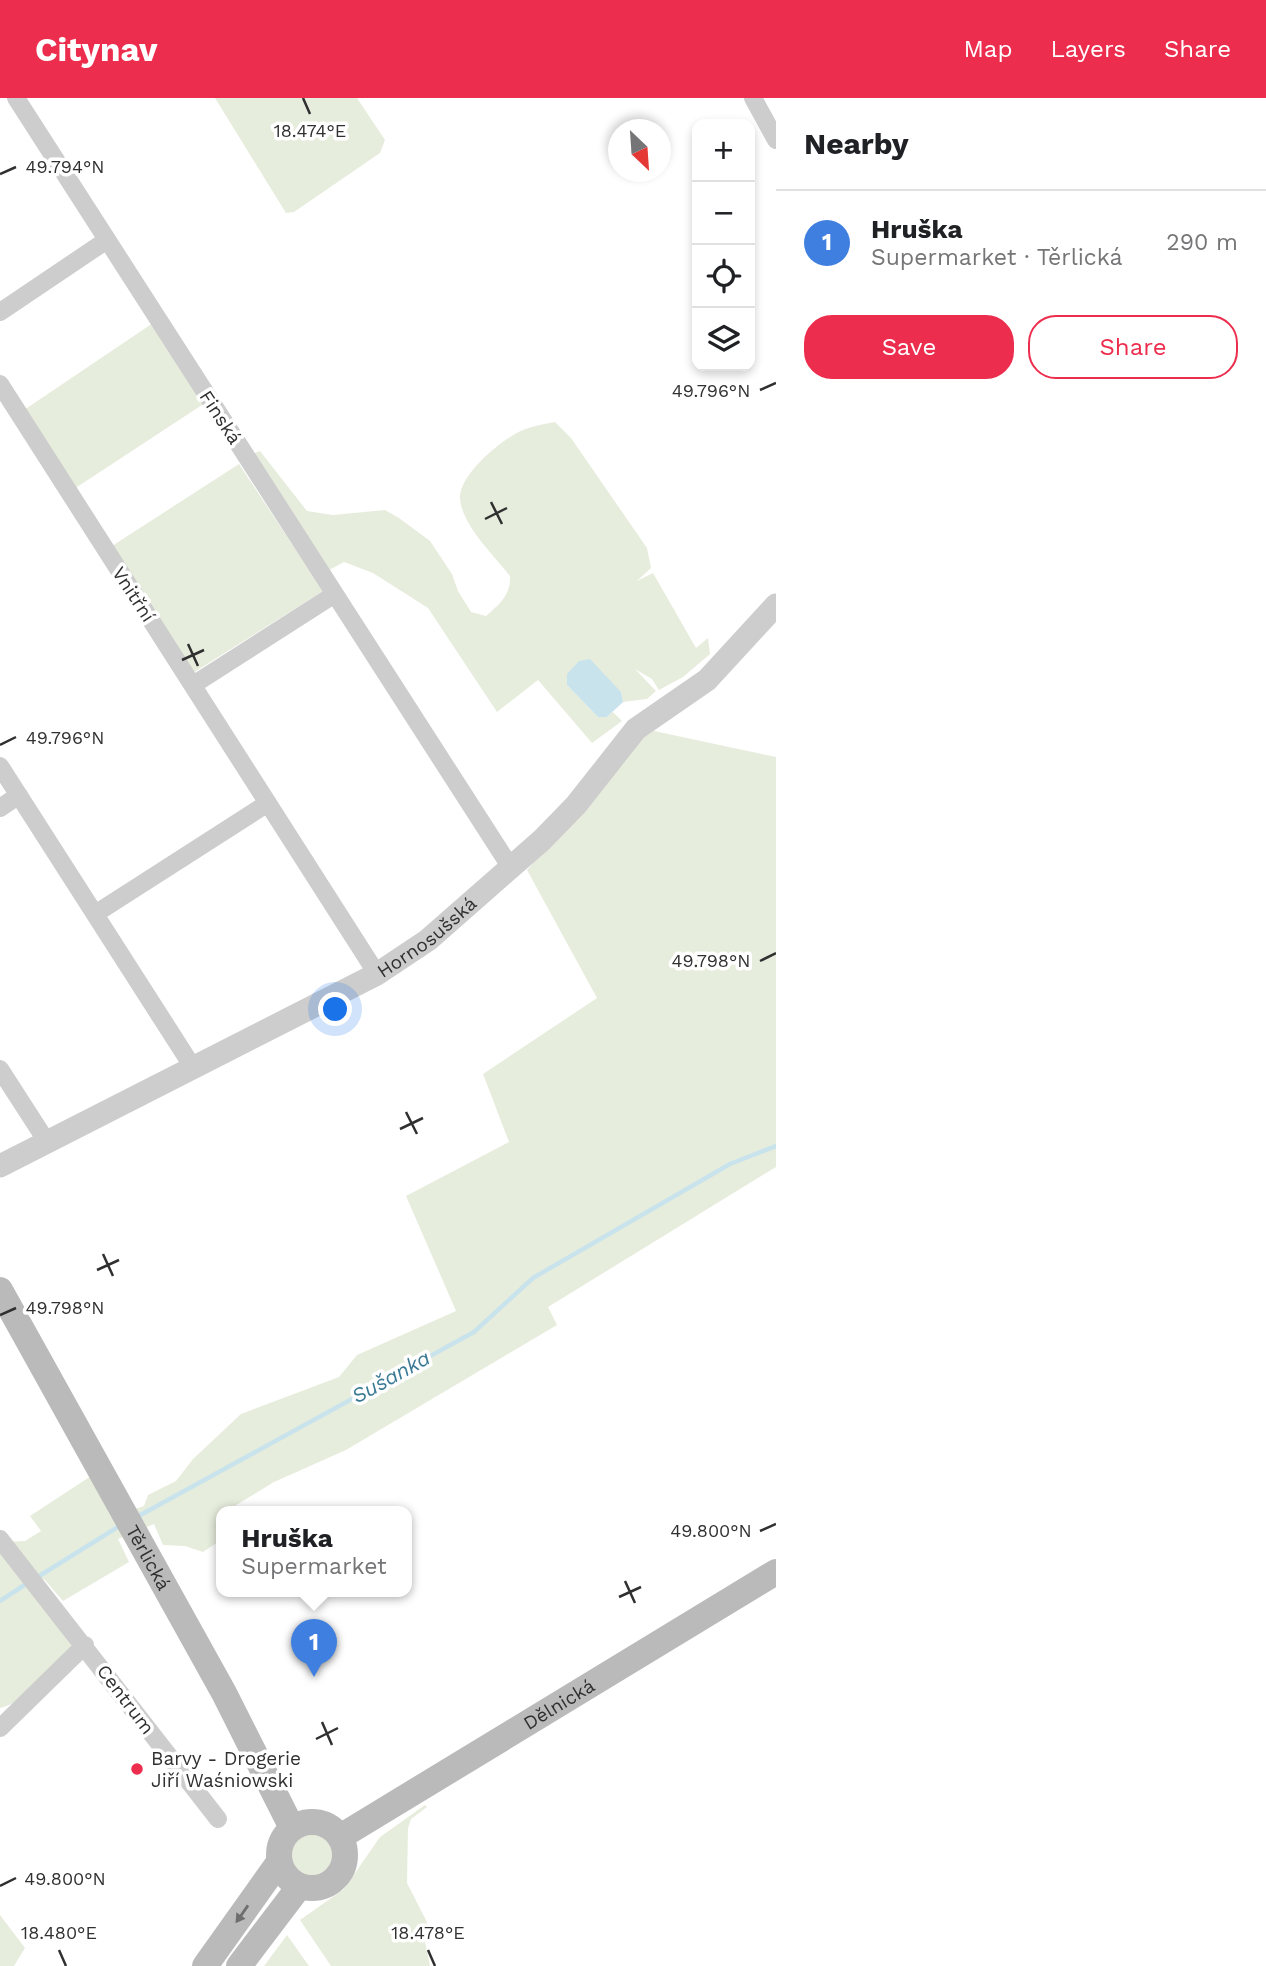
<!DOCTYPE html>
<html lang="en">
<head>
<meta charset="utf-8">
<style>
	:root { --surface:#fff; --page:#f6f6f6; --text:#202124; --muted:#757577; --line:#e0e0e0; --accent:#ec2d4d }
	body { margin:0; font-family:"Work Sans",sans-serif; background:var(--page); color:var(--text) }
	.controls { position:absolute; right:21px; top:21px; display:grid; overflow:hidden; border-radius:14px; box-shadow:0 4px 10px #0003 }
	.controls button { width:63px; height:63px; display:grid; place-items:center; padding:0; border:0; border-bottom:2px solid var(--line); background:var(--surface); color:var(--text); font:35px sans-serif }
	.compass { position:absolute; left:608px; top:21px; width:63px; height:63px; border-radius:50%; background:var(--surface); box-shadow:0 4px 10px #0003; rotate:155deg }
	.you { position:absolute; left:336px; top:912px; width:24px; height:24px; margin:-18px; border:5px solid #fff; border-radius:50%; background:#1a73e8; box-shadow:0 0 0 10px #1a73e833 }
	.badge { display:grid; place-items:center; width:46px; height:46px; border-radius:50%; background:var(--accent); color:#fff; font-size:23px; font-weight:700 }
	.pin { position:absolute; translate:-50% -58px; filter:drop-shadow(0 2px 4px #0008) }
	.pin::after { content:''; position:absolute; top:37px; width:24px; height:21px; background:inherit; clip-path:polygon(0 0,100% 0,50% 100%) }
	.popup { position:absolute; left:216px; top:1408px; width:196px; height:91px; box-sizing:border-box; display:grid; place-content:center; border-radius:14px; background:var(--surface); filter:drop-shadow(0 2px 5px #0005); font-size:23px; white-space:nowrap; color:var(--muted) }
	.popup b { font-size:26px; color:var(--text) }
	.popup::after { content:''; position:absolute; left:50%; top:100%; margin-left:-14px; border:14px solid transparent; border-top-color:var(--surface) }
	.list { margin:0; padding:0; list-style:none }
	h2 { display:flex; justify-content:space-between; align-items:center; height:91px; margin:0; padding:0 28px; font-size:30px }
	h2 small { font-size:23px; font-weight:400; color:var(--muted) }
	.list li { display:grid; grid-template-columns:46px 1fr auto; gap:21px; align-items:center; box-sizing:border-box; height:105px; padding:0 28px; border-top:2px solid var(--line) }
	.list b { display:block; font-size:26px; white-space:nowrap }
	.list p { margin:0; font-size:23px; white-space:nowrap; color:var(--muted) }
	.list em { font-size:23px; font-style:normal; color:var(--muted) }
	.actions { display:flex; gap:14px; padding:21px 28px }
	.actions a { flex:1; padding:16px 0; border:2px solid var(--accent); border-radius:28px; text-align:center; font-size:24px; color:var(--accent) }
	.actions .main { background:var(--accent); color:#fff }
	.icon { flex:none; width:38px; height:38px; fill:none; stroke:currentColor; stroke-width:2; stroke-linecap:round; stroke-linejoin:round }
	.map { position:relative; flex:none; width:776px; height:1868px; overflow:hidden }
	header { display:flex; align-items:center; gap:42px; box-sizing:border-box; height:98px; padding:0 35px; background:var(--accent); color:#fff }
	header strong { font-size:33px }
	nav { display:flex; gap:38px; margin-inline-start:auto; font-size:24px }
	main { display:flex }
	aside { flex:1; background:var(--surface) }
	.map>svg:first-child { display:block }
	.green { fill:#e7eddd }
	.water { fill:#c9e3ed }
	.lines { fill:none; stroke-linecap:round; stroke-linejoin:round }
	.stream { stroke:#c9e3ed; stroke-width:4.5 }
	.minor { stroke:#cdcdcd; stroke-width:18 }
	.tertiary { stroke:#cdcdcd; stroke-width:23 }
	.secondary { stroke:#bababa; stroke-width:26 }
	.oneway { fill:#6e6e6e }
	.ticks { fill:none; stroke:#303030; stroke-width:2.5 }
	.poi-dot { fill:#ec2d4d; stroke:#fff; stroke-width:2.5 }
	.labels { text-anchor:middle; stroke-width:7; stroke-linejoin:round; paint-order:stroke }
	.street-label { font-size:19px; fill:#303030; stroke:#fff }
	.poi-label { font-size:19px; fill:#303030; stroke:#fff; text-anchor:start }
	.water-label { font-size:21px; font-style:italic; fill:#3a7a95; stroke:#fff }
	.ticks-label { font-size:18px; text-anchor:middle; fill:#303030; stroke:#fff; stroke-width:7; stroke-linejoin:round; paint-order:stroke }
</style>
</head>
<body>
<header>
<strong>Citynav</strong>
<nav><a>Map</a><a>Layers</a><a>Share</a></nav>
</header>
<main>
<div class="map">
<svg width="776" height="1868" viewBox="0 0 776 1868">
	<rect width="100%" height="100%" fill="#fff"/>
	<path class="green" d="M215,0H357L385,42L380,55L294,114L286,115Z
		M153,225L205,305L74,391L24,312Z
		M555,324L571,340L647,450L651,470L637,483L653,475L696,550L708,540L710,556L683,579L659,592L652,581L635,571L656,593L647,601L623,604L621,594L567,587L598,619H607L613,614L622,623L592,645L538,582L497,614L428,510L373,475L344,464L329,472L252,356L260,353L307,413L333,417L385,412L399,420L430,443L452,476L458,493L471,514L486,518C499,507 511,497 510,478C494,457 463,429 460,401C458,377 503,340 523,332C533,328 544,326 555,324Z
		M239,366L323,493L193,575L112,448Z
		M645,631L776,659V1069L548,1209L557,1227L346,1352L274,1384L233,1409V1413H221V1442L203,1454L185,1448L163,1447L154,1426L118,1441L129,1464L63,1503L44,1481L31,1490L73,1550C53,1570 28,1604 0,1610V1444L25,1443L41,1433L30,1418L91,1378L111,1419L144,1408L148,1397L176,1383L193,1361L241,1316L339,1279L357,1257L456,1213L406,1098L509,1044L483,976L597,900L527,772Z
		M425,1707L427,1709L411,1721L408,1730L407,1785L430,1830L423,1834L430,1868H331L300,1822L344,1791L380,1739Z
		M287 1757a23 23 0 1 1 46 0a23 23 0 1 1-46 0Z
		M0,1817L25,1850L14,1868H0Z
		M287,1837L309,1868H264Z"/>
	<path class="water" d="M590,561L621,594L623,604L607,619H598L567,587V576L579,563Z"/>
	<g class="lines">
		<path class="stream" d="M135,1420L474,1234L533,1180L730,1066L776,1048
			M36,1480L121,1427
			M0,1503L29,1484"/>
		<path class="minor" d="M16,0L511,770
			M753,0L776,42
			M0,214L107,142
			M0,286L377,876
			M193,587L335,496
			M0,668L194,971
			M0,710L19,697
			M95,816L268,705
			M0,971L47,1044
			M0,1441L218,1721
			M0,1630L85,1547"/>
		<path class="tertiary" id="s1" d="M0,1068L377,876L428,842L542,742L576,707L636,631L707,582L776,507"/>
		<g class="secondary">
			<path id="s2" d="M0,1192L224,1595L292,1730"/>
			<circle cx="312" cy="1757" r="33"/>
			<path id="s3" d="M340,1739L776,1474"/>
			<path d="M205,1868L279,1764"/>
			<path d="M239,1868L299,1789"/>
		</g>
	</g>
	<defs><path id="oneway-solid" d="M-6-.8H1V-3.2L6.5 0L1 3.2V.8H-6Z" transform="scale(1.75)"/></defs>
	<use class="oneway" href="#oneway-solid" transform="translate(242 1816) rotate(125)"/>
	<path class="ticks" d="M303,0L310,16M0,76L16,69M760,292L776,285M491,404L502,426M485,421L507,410M188,546L198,568M182,562L204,552M0,647L16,639M760,863L776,855M406,1014L417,1036M400,1031L423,1020M103,1156L113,1178M97,1172L119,1162M0,1217L16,1210M760,1433L776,1426M625,1483L635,1505M619,1499L641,1489M322,1624L332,1647M316,1641L338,1630M0,1788L16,1780M59,1852L66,1868M428,1852L435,1868"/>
	<circle class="poi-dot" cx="137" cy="1671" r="7"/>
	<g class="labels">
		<g class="street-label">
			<text transform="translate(221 319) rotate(57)" y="7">Finská</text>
			<text transform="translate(134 496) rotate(57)" y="7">Vnitřní</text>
			<text dy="7" stroke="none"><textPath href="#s1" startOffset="485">Hornosušská</textPath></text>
			<text dy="7" stroke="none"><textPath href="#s2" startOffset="306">Těrlická</textPath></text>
			<text transform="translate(126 1601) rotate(53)" y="7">Centrum</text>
			<text dy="7" stroke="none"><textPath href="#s3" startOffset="256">Dělnická</textPath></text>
		</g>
		<g class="poi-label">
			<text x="151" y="1667">Barvy - Drogerie<tspan x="151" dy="22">Jiří Waśniowski</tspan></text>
		</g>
		<g class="water-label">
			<text transform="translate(391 1279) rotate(-29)" y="7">Sušanka</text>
		</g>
	</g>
	<g class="ticks-label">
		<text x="310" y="39">18.474°E</text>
		<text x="65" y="75">49.794°N</text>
		<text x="711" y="299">49.796°N</text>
		<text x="65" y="646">49.796°N</text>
		<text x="711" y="869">49.798°N</text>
		<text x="65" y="1216">49.798°N</text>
		<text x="711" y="1439">49.800°N</text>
		<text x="65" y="1787">49.800°N</text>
		<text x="59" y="1841">18.480°E</text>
		<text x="428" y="1841">18.478°E</text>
	</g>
</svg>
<div class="controls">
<button>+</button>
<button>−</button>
<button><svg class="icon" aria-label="locate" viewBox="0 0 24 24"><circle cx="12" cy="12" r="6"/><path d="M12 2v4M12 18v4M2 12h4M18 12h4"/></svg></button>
<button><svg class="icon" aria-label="layers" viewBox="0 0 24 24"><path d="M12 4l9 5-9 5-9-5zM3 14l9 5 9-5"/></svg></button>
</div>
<svg class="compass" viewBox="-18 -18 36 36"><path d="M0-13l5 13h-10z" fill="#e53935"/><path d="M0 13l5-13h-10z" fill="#757577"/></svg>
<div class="you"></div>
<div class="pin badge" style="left:314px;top:1579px;background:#3f7fe0">1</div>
<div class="popup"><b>Hruška</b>Supermarket</div>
</div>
<aside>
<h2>Nearby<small></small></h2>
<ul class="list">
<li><span class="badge" style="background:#3f7fe0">1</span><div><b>Hruška</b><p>Supermarket · Těrlická</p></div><em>290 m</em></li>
</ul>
<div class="actions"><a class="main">Save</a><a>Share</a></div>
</aside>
</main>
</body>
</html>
